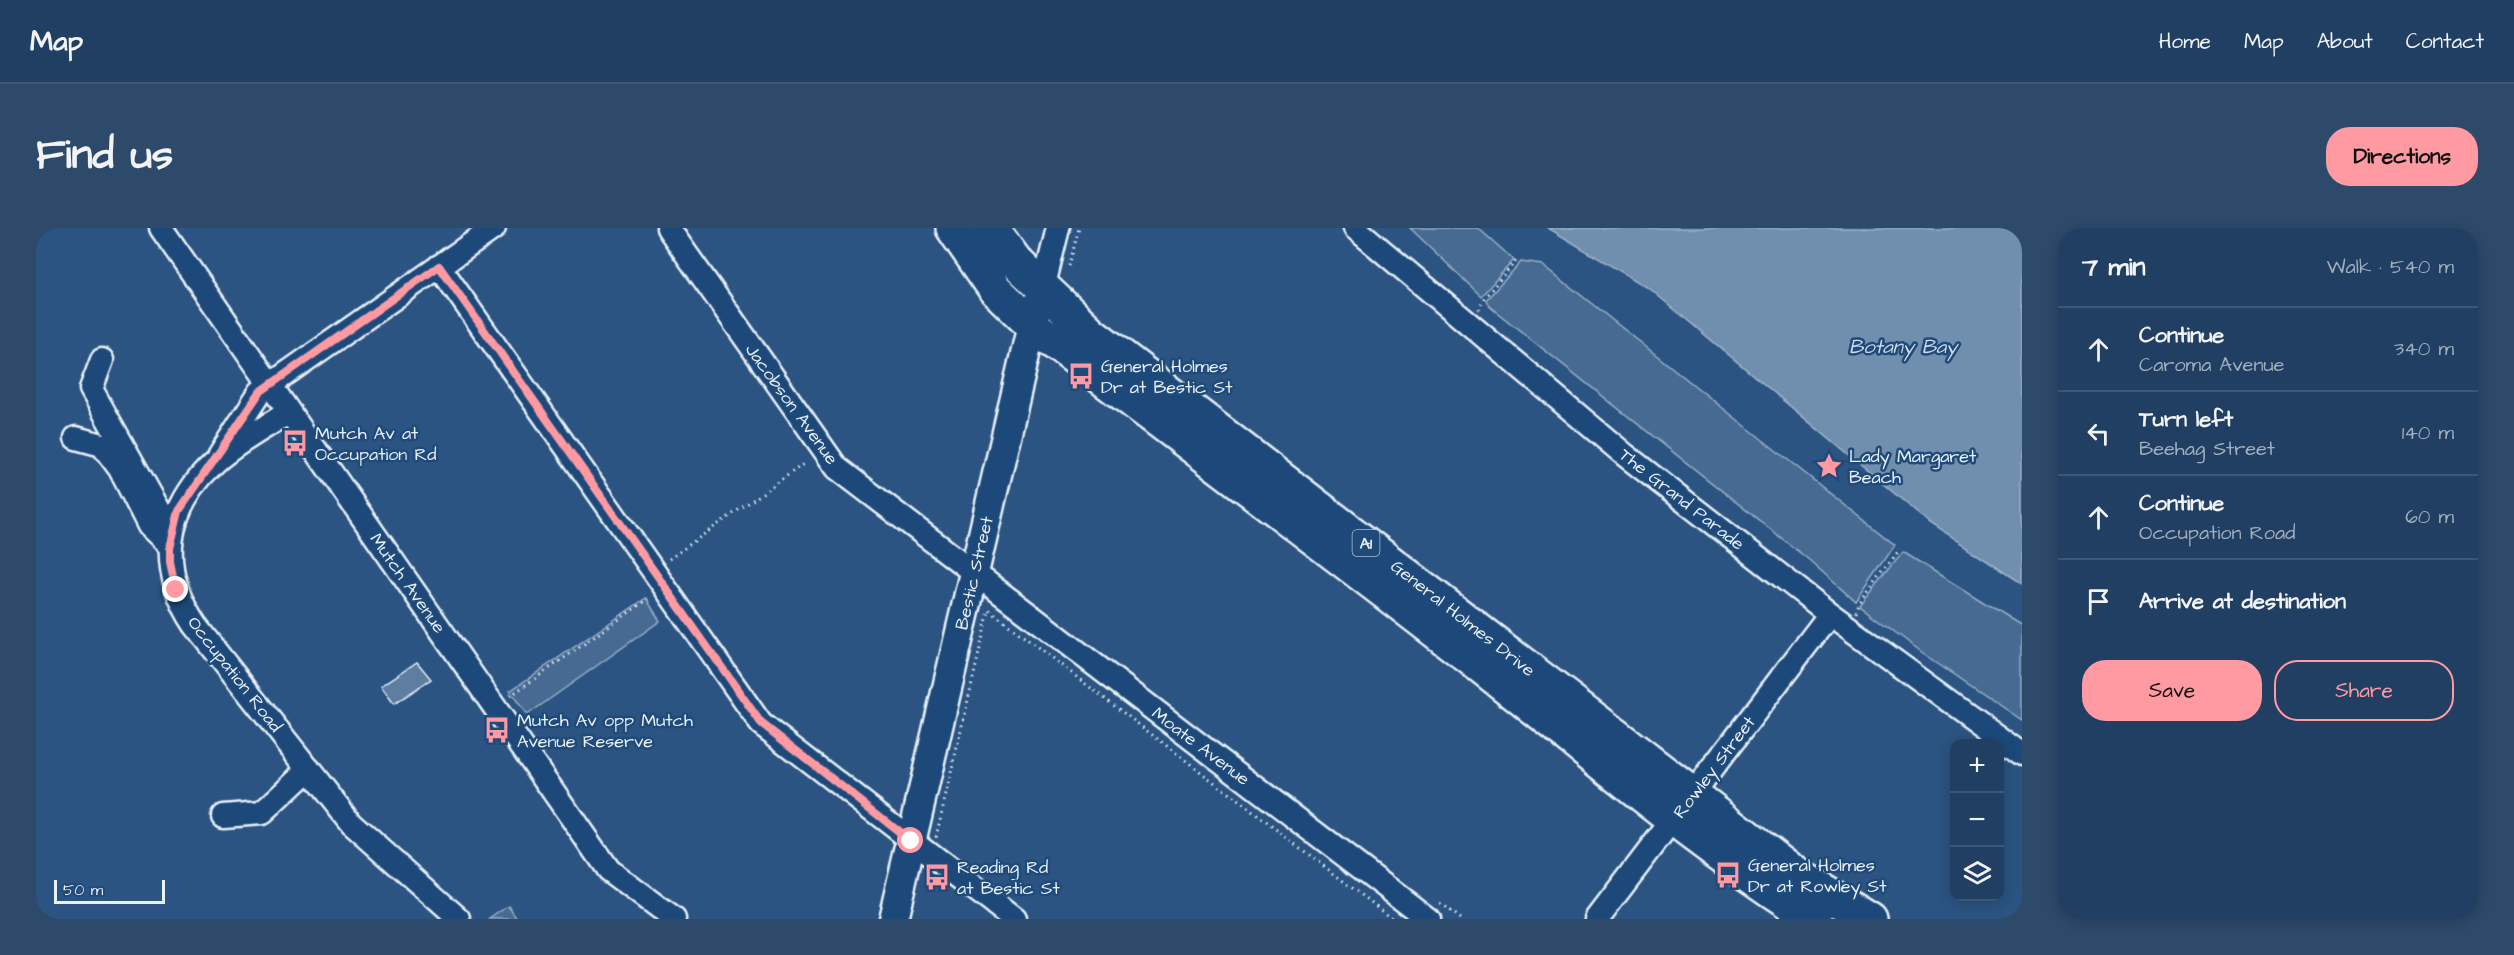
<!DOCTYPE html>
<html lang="en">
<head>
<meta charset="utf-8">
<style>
	:root { --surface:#203f62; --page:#2d4a6b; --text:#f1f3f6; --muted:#a2afbe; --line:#3d5877; --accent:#ff9aa2 }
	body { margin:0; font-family:"Architects Daughter",sans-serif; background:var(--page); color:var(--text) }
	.controls { position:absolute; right:18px; bottom:18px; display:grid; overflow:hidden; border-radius:12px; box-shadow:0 3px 15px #0003 }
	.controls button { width:54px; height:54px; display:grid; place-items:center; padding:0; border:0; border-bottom:2px solid var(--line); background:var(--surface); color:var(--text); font:30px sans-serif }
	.scale { position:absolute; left:18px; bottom:15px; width:111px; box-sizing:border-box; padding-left:6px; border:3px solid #e8f1f8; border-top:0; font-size:16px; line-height:21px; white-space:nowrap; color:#e8f1f8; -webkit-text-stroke:4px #1f4a7a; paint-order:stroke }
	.stop { position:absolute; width:18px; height:18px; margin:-14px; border:4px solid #ff9aa2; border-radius:50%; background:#fff }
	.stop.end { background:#ff9aa2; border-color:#fff; box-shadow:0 2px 6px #0008 }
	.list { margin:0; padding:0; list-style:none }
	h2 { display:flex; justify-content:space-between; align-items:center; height:78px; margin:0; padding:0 24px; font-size:26px }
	h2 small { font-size:20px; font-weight:400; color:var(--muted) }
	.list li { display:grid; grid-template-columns:39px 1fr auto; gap:18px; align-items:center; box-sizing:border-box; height:84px; padding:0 24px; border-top:2px solid var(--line) }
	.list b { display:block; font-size:22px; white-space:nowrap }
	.list p { margin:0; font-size:20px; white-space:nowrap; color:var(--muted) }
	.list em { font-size:20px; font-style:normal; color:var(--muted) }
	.actions { display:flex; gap:12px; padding:18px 24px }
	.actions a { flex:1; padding:14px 0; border:2px solid var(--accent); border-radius:24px; text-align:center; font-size:21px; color:var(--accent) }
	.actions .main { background:var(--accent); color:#111 }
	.icon { flex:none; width:33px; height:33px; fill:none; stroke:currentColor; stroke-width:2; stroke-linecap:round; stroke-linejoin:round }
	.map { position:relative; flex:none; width:1986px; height:691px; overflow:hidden; border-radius:24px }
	header { display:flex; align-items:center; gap:36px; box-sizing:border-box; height:84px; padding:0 30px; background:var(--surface); border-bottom:2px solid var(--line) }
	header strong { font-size:28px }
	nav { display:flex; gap:33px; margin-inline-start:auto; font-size:21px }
	.intro { display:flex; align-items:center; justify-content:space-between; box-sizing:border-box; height:144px; padding:0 36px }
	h1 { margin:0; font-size:42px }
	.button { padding:15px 27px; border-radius:24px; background:var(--accent); color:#111; font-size:21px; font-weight:700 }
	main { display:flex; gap:36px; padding:0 36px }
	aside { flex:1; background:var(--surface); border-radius:24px; box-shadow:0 3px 15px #0003 }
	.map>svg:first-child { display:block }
	.green { fill:#476b93; stroke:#98aec6; stroke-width:1.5 }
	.water { fill:#708ead; stroke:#a0b6cb; stroke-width:1.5 }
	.building { fill:#5d7da1; stroke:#e8f1f8; stroke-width:1.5 }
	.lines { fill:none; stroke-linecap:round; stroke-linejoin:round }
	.minor-casing { stroke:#e8f1f8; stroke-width:27 }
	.major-casing { stroke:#e8f1f8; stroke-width:33 }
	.highway-casing { stroke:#e8f1f8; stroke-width:38 }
	.path { stroke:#e8f1f8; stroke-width:3; stroke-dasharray:1.5 4.5; stroke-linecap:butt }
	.minor { stroke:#1f4a7a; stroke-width:22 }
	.major { stroke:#1f4a7a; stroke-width:28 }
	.highway { stroke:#1f4a7a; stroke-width:33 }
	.route { stroke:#ff9aa2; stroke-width:8 }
	.labels { text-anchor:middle; stroke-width:5; stroke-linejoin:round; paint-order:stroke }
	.shield { fill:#1f4a7a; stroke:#acbfd2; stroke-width:1.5 }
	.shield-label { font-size:16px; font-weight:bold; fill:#e8f1f8 }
	.poi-label { font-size:18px; fill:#e8f1f8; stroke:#1f4a7a; text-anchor:start }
	.street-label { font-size:18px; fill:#e8f1f8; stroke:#1f4a7a }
	.water-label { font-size:20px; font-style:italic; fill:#d0dde9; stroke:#1f4a7a }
</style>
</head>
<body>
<header>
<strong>Map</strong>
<nav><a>Home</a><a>Map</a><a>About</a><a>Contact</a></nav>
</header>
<div class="intro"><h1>Find us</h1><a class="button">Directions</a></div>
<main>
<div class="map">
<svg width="1986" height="691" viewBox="0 0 1986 691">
	<rect width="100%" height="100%" fill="#2b5482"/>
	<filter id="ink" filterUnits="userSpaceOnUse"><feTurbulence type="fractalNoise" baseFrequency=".0167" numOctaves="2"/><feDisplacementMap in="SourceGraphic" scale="12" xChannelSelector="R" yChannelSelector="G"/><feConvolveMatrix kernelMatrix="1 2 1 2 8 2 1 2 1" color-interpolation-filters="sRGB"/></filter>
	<g filter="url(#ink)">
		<path class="green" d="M1374,0H1442L1478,32L1445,68Z
			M1485,34L1507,37L1859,317L1820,374L1773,332L1453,78L1450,72Z
			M1867,324L1986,398V492L1887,425L1824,378Z
			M610,370L624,393L491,487L474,463Z
			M473,678L482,691H454Z"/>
		<path class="water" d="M1512,0H1986V356L1895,296L1614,61Z"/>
		<path class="building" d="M381,434L395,451L358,476L345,458Z"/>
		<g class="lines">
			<g class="minor-casing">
				<path id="minor" d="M125,0L572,642L638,691
					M632,0L801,240L1392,691
					M1319,0L1589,227L1794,386L1986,526
					M403,38L725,496L978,691
					M1007,61L1022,0
					M66,132L55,161L136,305
					M253,184C230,199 196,217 177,236C127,283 122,341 159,397L315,595L423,691
					M40,210L66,217L84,241L113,298L134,318
					M184,226L224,164L458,0
					M187,588L226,585L273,541
					M1561,691L1794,386"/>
			</g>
			<g class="major-casing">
				<path id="major" d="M857,691L996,97L1007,61"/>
			</g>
			<g class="highway-casing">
				<path id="highway" d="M917,0L959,61L996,97C1148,212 1301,326 1452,444C1559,528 1664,619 1779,691
					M955,0L980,34L1055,105L1760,646L1834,691"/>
			</g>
			<path class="path" d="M1033,38L1043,0
				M1443,82L1448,70L1480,33
				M633,331L769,235
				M1820,385L1823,376L1864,321
				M474,468L612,371
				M900,609L953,382L1357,691
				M1404,675L1424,691"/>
			<use href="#minor" class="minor"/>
			<use href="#major" class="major"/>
			<use href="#highway" class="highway"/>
		</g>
	</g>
	<g class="lines" filter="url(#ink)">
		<path class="route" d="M140,362L134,334V320L143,283L224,164L403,38L725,495L875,613"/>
	</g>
	<defs>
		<g id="bus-bare" transform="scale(2.07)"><path d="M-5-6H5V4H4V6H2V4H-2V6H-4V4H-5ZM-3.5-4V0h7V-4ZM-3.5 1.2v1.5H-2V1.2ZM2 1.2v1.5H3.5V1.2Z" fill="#ff9aa2" stroke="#1f4a7a" stroke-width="2.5" paint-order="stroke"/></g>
		<g id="sight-bare" transform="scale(2.07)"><path d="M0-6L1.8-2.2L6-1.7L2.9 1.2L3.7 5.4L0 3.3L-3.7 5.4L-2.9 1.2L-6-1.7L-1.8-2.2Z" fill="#ff9aa2" stroke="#1f4a7a" stroke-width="2.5" paint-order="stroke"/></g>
	</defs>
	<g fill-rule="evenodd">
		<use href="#bus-bare" x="1045" y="148"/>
		<use href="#bus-bare" x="259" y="215"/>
		<use href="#sight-bare" x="1793" y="238"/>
		<use href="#bus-bare" x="461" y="502"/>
		<use href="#bus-bare" x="1692" y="647"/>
		<use href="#bus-bare" x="901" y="649"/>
	</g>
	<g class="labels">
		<rect class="shield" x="1316.5" y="302" width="27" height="26" rx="4.5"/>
		<g class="shield-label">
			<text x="1330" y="321">A1</text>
		</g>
		<g class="poi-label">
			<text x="1065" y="144">General Holmes<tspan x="1065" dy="21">Dr at Bestic St</tspan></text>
			<text x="279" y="211">Mutch Av at<tspan x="279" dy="21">Occupation Rd</tspan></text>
			<text x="1813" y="234">Lady Margaret<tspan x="1813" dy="21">Beach</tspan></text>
			<text x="481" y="498">Mutch Av opp Mutch<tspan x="481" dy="21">Avenue Reserve</tspan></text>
			<text x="1712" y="643">General Holmes<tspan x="1712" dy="21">Dr at Rowley St</tspan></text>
			<text x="921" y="645">Reading Rd<tspan x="921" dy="21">at Bestic St</tspan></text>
		</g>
		<g class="street-label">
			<text transform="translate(756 176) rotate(54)" y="6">Jacobson Avenue</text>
			<text transform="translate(1646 271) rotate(38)" y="6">The Grand Parade</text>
			<text transform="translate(938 345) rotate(-77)" y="6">Bestic Street</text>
			<text transform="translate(372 355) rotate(55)" y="6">Mutch Avenue</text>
			<text transform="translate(1427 390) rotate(38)" y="6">General Holmes Drive</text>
			<text transform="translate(199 446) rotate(52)" y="6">Occupation Road</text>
			<text transform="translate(1165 518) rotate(37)" y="6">Moate Avenue</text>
			<text transform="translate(1678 539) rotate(-53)" y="6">Rowley Street</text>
		</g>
		<g class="water-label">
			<text x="1867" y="125">Botany Bay</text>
		</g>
	</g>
</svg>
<div class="controls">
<button>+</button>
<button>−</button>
<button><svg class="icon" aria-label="layers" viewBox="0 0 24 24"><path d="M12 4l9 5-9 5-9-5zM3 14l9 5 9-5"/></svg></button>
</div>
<div class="scale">50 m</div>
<div class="stop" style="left:875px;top:613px"></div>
<div class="stop end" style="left:140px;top:362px"></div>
</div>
<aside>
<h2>7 min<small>Walk · 540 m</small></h2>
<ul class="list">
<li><svg class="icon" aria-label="ahead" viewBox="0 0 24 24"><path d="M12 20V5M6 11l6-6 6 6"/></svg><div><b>Continue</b><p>Caroma Avenue</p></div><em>340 m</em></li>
<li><svg class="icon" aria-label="left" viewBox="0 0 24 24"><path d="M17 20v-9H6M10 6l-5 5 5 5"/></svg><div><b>Turn left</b><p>Beehag Street</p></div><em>140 m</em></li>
<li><svg class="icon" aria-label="ahead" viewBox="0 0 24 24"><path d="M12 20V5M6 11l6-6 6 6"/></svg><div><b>Continue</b><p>Occupation Road</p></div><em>60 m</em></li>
<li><svg class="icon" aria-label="arrive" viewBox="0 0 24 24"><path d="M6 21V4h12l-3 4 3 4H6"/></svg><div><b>Arrive at destination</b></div></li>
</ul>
<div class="actions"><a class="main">Save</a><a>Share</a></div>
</aside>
</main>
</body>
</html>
